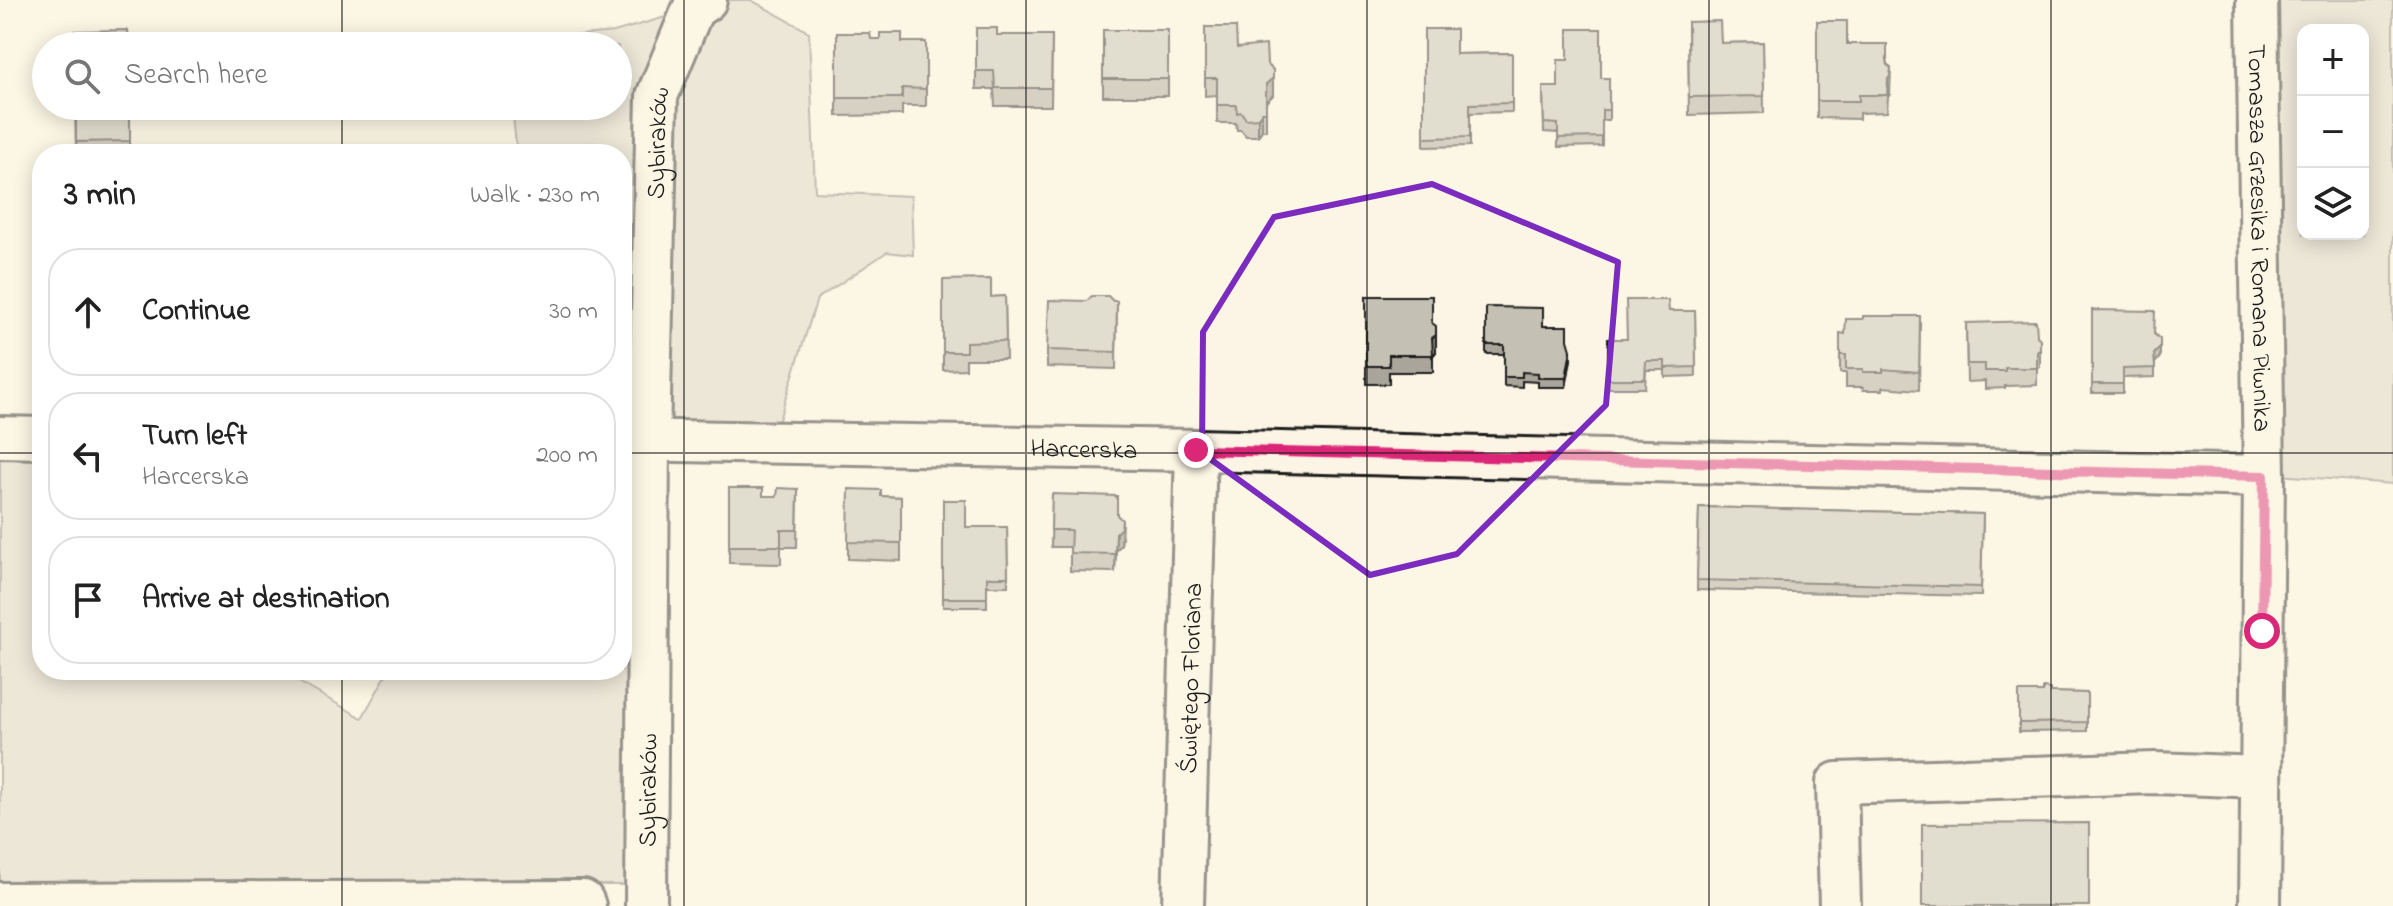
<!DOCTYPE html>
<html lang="en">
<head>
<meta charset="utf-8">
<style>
	:root { --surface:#fff; --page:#f2f2f2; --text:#222; --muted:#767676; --line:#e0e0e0 }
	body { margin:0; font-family:"Indie Flower",sans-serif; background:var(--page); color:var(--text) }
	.controls { position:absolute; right:24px; top:24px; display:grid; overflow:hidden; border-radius:16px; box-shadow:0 4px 20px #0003 }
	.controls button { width:72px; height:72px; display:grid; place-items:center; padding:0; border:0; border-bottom:2px solid var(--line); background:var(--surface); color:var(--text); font:40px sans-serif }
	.stop { position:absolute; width:24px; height:24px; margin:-18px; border:6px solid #db2777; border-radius:50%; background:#fff }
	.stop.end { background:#db2777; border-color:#fff; box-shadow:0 2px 8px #0008 }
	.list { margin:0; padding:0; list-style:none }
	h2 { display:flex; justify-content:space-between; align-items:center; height:104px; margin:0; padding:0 32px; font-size:34px }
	h2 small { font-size:26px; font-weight:400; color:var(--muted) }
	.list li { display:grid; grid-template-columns:52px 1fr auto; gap:24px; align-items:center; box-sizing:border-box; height:128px; margin:0 16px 16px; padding:0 16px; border:2px solid var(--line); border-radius:32px }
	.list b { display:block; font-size:30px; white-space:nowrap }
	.list p { margin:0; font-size:26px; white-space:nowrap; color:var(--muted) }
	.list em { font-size:26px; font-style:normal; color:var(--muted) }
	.icon { flex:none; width:44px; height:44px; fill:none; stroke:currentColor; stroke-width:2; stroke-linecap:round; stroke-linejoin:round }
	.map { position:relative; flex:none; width:2393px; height:906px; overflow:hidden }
	.search { position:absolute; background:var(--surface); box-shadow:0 4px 20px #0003; left:32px; top:32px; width:600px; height:88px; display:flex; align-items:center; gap:20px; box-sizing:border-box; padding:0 28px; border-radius:44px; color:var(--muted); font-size:30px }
	.panel { position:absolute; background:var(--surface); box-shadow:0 4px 20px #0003; left:32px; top:144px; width:600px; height:536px; border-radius:32px }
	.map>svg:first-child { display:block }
	.green { fill:#dbd5c8; stroke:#7c7872; stroke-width:2; fill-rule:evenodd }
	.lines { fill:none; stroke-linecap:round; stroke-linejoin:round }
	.minor-casing { stroke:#1c1c1c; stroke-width:46 }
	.minor { stroke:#fcf5e5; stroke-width:40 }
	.wall { fill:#a9a59a; stroke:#1c1c1c; stroke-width:2 }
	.shaded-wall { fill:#89867d; stroke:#1c1c1c; stroke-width:2 }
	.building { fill:#c4c0b3; stroke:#1c1c1c; stroke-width:2 }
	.route { stroke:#db2777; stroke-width:10 }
	.marked { fill:none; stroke:#7b2cbf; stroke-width:6; stroke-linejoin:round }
	.grid { fill:none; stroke:#1c1c1c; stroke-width:2; stroke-opacity:0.55 }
	.labels { text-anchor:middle; stroke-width:8; stroke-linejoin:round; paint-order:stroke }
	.street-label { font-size:26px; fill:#1c1c1c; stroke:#fcf5e5 }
</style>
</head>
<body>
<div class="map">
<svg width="2393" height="906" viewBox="0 0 2393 906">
	<rect width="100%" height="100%" fill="#fcf5e5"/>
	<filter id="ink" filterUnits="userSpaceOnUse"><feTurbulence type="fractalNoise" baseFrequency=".0125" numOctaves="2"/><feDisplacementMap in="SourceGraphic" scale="16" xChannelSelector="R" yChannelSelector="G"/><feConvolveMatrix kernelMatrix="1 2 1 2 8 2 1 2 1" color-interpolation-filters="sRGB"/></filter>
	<g filter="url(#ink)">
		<path class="green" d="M706,0H751L809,32L815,192L911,196L913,255L887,252L817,299L772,442L649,440L624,405L622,349V154H517L512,106H618V46H506V42L614,32L693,9Z
			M2279,0H2393V484L2279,475ZM2303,30H2363V234H2303Z
			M42,449V670H302L297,681L362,718L389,670H622V467L627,471L631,480L629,885H0V457L8,452Z"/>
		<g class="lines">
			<g class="minor-casing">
				<g id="minor">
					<path id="s1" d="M2257,0L2264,476L2260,906"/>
					<path d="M0,437L42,438"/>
					<path id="s2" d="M622,440L1196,450L2264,476"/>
					<path d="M0,903L583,901L585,906"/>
					<path id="s3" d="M646,906L649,440L657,96L693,9L706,0"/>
					<path id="s4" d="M1183,906L1196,450"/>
					<path d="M1840,906L1837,783L2155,773L2261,777"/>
				</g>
			</g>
			<use href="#minor" class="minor"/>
		</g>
		<path class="wall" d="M1817,21L1847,44L1887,65L1890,94L1888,97L1887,112L1859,113V119L1817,118Z
			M1688,22L1721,43L1763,42L1764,113L1689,115Z
			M1205,27L1237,48L1267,64L1273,70V95L1266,102V130H1262L1258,136H1246L1241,130H1237L1236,123H1217V95L1205,96Z
			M976,28L997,35H1052L1051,106H995L994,89H976Z
			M1424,29L1456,54L1512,53V112L1470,113V146L1424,147Z
			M1103,30H1168V96H1103Z
			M837,33L871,39L902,42H926V106H902V115L837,116Z
			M1601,78H1609V120H1602V146L1558,147V133L1544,132L1543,87H1558Z
			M75,106H130V154H76Z
			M943,280L991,297L1005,296L1006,359H966V369L943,370Z
			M1366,296L1432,323L1436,352L1433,356V372H1389V384H1366Z
			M1113,301H1117L1116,369L1047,367V350Z
			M2092,310L2155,334L2160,348V357L2155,363V377L2123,378V393H2092Z
			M1669,311H1695L1696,376L1665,377V370H1646L1645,388H1608V339H1627Z
			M1920,316L1919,390L1883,387V390H1863V387H1846V373H1840V355L1845,334L1863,319Z
			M1966,323L2037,336L2040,367L2037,369V385L2005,386V388L1985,389V381L1967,382Z
			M1543,326L1568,341L1571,359L1566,387H1538V382L1522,381V387L1504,386V354H1486V345Z
			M729,488L763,496H777L798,489L797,547H781V564L729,563Z
			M1052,494L1117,515L1122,538L1121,545L1116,550L1115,572L1070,571V547H1051Z
			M881,496L901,497V561L848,559V542Z
			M943,500L966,527H1007L1008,586H987V607H943Z
			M1699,507L1983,514L1981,596L1697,590Z
			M2019,692L2087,693V731L2019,732Z"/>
		<path class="shaded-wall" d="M1891,68L1890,94L1888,97V79Z
			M1273,78V95L1266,102V84Z
			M1262,112V130L1258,136V118Z
			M1436,335V352L1432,356V338Z
			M2160,348V357L2154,363V354Z
			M1571,350V359L1566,387V378Z
			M2040,350V367L2037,369V351Z
			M1122,520L1121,545L1116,550L1115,572L1116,533Z"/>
		<path class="building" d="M1720,21L1721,43L1763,42L1764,96L1689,97L1688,22Z
			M1817,21H1847V44H1887V65L1891,68L1890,76L1888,79L1887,95H1859V101H1817Z
			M1205,27H1236L1237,48L1266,45L1267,64L1273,70V78L1266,84V112H1262L1258,118L1246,119L1241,112L1237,113L1236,105H1217V78H1205Z
			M976,28H997V35H1052L1051,88H995L994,71H976Z
			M1424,29H1456V54L1512,53V103L1470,104V137L1424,138Z
			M1568,29H1601V78H1609V110H1602V137L1558,138V124L1544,123L1543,87H1558V60H1568Z
			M128,30L129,46H74V31Z
			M1103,30H1168V79H1103Z
			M837,33H870L871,39H880V33H902V42H926V89L902,88V98H837Z
			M76,106H130V141L76,142Z
			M991,279V297L1005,296L1006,341L966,342V352H943V280Z
			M1092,296H1108L1113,301H1117L1116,352L1047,350L1049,300L1087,301Z
			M1366,296H1432V323L1436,326V335L1432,338L1433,355H1389V366H1366Z
			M1626,300H1668L1669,311H1695L1696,367L1665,368V361H1646L1645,379H1608V339H1627Z
			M1486,307L1543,308V326H1568V340L1571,350L1566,378H1538V373L1522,372V377H1504V345H1486Z
			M2092,310L2155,311L2154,334L2160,339V348L2154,354L2155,368L2123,369V384H2092Z
			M1863,316H1920L1919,372L1883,369V372H1863V369H1846V355H1840V333L1845,334L1846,319H1863Z
			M2036,321L2037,336L2040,339V350L2037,351V368H2005V371H1985V364H1967L1966,323Z
			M729,488H763V496H777L778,488L798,489L797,530H781V546H729Z
			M849,489L881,490V496L901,497V543L848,542Z
			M1052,494L1117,496V515L1122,520L1121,528L1116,533L1115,554L1070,553L1071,530H1051Z
			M943,500H966V527H1007L1008,577H987V598H943Z
			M1699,507L1983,514L1981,587L1697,580Z
			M2043,688L2050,689V692L2087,693V722L2019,723V692H2043Z
			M2089,823V906H1922V824Z"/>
	</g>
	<g class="lines" filter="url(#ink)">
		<path class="route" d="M1196,450L2264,476L2262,631"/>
	</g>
	<path d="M0 0H2393V906H0ZM1432,184L1618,262L1606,405L1457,554L1370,575L1202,453L1203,332L1274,217Z" fill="#fcf5e5" fill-opacity=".55" fill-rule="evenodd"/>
	<path class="marked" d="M1432,184L1618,262L1606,405L1457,554L1370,575L1202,453L1203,332L1274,217Z"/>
	<path class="grid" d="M342,0V46M684,0V906M1026,0V906M1367,0V906M1709,0V906M2051,0V906M342,106V154M0,453H42M622,453H2393M342,670V906"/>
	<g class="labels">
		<g class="street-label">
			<text dy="9" stroke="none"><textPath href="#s3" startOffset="764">Sybiraków</textPath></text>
			<text dy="9" stroke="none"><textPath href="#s1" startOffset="238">Tomasza Grzesika i Romana Piwnika</textPath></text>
			<text dy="9" stroke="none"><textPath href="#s2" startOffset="462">Harcerska</textPath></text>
			<text dy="9" stroke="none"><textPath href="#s4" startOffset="228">Świętego Floriana</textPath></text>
			<text dy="9" stroke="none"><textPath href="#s3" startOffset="116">Sybiraków</textPath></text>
		</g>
	</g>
</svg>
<div class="controls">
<button>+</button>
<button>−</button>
<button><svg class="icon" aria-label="layers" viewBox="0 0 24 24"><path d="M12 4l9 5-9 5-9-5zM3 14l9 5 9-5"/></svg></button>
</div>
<div class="stop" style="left:2262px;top:631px"></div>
<div class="stop end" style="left:1196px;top:450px"></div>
<div class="search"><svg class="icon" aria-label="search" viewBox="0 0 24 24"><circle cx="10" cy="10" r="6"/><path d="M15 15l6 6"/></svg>Search here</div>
<section class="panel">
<h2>3 min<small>Walk · 230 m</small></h2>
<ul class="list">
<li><svg class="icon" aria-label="ahead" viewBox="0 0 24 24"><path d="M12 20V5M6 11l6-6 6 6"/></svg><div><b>Continue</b></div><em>30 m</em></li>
<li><svg class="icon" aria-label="left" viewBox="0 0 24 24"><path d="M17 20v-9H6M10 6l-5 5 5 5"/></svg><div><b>Turn left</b><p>Harcerska</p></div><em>200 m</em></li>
<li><svg class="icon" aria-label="arrive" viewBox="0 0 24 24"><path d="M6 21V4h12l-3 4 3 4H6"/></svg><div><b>Arrive at destination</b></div></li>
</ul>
</section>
</div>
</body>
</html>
